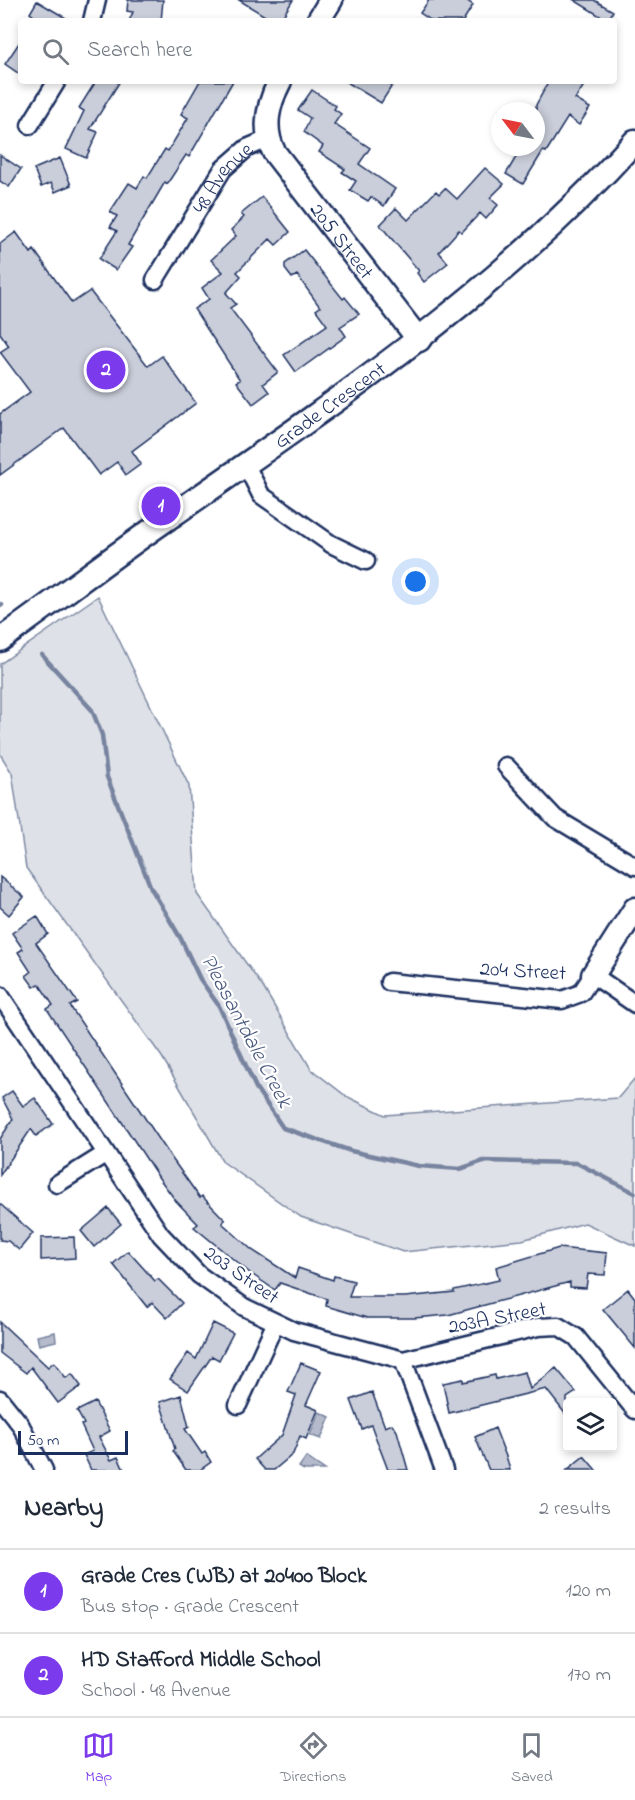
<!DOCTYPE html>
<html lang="en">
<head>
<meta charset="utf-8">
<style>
	:root { --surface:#fff; --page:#f6f6f7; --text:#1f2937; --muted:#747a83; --line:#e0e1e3; --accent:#7c3aed }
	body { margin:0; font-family:"Indie Flower",sans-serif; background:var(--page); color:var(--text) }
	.controls { position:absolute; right:18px; bottom:18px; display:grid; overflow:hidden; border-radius:6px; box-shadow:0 3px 9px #0003 }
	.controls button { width:54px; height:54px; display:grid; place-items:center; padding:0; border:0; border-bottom:2px solid var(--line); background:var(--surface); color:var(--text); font:30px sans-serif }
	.compass { position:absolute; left:491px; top:102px; width:54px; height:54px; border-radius:50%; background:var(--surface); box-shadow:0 3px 9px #0003; rotate:302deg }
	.scale { position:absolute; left:18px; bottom:15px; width:110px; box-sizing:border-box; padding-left:6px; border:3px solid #1b2f5e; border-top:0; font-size:16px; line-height:21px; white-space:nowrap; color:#1b2f5e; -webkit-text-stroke:4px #fff; paint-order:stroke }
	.you { position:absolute; left:416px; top:582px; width:21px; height:21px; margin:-15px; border:4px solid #fff; border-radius:50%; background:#1a73e8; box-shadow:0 0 0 9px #1a73e833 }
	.badge { display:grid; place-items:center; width:39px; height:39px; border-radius:50%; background:var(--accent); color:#fff; font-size:20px; font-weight:700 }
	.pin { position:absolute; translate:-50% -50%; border:3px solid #fff; box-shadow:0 2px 6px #0006 }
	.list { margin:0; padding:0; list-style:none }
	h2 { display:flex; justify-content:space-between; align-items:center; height:78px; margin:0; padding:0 24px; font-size:26px }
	h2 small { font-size:20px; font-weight:400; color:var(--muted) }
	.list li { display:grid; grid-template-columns:39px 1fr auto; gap:18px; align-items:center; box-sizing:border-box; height:84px; padding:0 24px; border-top:2px solid var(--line) }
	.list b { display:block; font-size:22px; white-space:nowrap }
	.list p { margin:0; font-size:20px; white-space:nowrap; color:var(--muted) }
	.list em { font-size:20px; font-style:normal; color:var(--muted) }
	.icon { flex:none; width:33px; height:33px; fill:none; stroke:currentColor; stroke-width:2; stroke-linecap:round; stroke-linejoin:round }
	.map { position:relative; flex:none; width:635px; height:1470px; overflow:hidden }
	.search { position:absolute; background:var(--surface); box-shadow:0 3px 9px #0003; left:18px; right:18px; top:18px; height:66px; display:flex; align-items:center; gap:15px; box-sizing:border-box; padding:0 21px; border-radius:6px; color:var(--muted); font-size:22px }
	.sheet { height:246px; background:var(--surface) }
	nav { display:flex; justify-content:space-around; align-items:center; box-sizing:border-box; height:84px; border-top:2px solid var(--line); background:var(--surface); font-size:16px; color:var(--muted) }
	nav a { display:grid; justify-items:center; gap:3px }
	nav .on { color:var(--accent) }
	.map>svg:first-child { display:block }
	.green { fill:#dee1e7; stroke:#7c88a2; stroke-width:1.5 }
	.water { fill:#b5bbca; stroke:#77839f; stroke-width:1.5 }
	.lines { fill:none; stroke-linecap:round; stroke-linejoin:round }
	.stream { stroke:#77839f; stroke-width:4.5 }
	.building { fill:#caceda; stroke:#1b2f5e; stroke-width:1.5 }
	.street-casing { stroke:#1b2f5e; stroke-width:21 }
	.secondary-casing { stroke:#1b2f5e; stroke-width:27 }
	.street { stroke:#fff; stroke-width:16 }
	.secondary { stroke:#fff; stroke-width:22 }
	.labels { text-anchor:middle; stroke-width:4.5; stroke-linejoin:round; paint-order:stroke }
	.street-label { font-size:21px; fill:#1b2f5e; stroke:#fff }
	.water-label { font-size:22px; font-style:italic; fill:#49597e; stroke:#fff }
</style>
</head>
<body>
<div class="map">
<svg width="635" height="1470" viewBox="0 0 635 1470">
	<rect width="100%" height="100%" fill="#fff"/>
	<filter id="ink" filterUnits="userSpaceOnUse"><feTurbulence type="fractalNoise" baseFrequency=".0167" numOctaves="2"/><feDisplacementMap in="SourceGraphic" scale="12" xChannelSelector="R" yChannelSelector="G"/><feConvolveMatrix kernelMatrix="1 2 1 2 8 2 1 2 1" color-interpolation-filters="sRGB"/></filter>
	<g filter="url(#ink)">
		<path class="green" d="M98,596L189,786L197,894L263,987L311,1069L346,1096L385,1115L618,1098L635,1078V1246L585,1223L522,1240L403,1252L301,1217L223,1162L162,1057L26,868L12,773L0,754V664Z"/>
		<path class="water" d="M55,1332L56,1341L39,1345L37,1336Z
			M319,1412L330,1417L321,1439L310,1435Z
			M306,1457L325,1470H304L299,1467Z"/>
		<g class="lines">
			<path class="stream" d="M0,604L2,605
				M42,655L92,710L102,735L107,777L151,888L181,939L200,979L219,1006L256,1088L283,1128L351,1151L419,1166L460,1169L483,1161L577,1163L635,1193"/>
		</g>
		<path class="building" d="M128,0H163L161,21H129L133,12L127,11Z
			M239,0H293L280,21H273Z
			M429,0H466L473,5L463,21H432L420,13Z
			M574,0H594L613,11L608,21Z
			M37,1L71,21H33L35,17L30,13Z
			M21,40V75L5,64Z
			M96,81H120L90,129L98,132L86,158L66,149L84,111L79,108Z
			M200,81H233L189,157L186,155L167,184L165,182L128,245L132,247L116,270L99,259L117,231L110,227L117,216L110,212L129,183L137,188L144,176L147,178L165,149L168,151L188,118L181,114Z
			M345,81H395L381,103Z
			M549,81H574L583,87L575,99L590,108L579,125L568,117L546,152L543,151L523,184L506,174L522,147H537L536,105Z
			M312,90L336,106L334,109L341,114L334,124L370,148L359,164L395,189L384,206L371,197L368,201L350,190L356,181L342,172L345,169L319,152L323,146L304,132L310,118L298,110Z
			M0,155L21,169L9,187L0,181Z
			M60,158L71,185L55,192L51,183L41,187L34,169Z
			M485,168L504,184L490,198L498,205L486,219L480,213L462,232L459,230L439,252L448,263L424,282L417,273L419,271L380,225L396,208L408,220L436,191L439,194L445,188L457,199Z
			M262,197L290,232L276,245L270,239L237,272L241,276L226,293L236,304L230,308L278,372L263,384L269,392L253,404L236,382L240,380L194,309L209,299L202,288L223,272L211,260L236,236L231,230L244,217L241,214Z
			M16,232L31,253L34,250L72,303L90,291L148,366L162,356L196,403L132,451L141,464L126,475L117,462L99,475L64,428L0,475V414L30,392L0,352L9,346L0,333V244Z
			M304,250L343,299L345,297L359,314L340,327L346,336L296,372L284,355L327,325L316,310L320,307L297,275L292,278L285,269V264Z
			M0,877L24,897L9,915L0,907Z
			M37,916L48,934L36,943L77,1002L70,1006L173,1160L200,1198L202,1196L225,1220L222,1223L252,1250L295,1278L298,1268L333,1280L334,1276L354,1281L349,1297H405L454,1292V1290L499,1280L496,1267L559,1248L607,1253L605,1275L588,1274L586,1288L570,1287V1282L448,1315L414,1318H367L326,1306L327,1299L280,1283L275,1290L250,1273L194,1227L198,1224L176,1201L159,1178L47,1009L53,1005L39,984L34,987L26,976L31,972L18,952L23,949L12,933Z
			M12,1091L23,1106L35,1098L53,1124L36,1136L31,1129L0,1175V1139L13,1119L2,1098Z
			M0,1204L33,1233L19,1250L8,1241L0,1240Z
			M108,1208L121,1224L94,1247L81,1231Z
			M74,1237L75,1258L41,1260V1238Z
			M128,1251L155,1281L158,1279L182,1303L167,1318L152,1302L147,1307L113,1264Z
			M628,1289L635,1298V1348L603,1309Z
			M0,1322L48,1367L54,1362L66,1378L72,1374L81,1386L58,1403L31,1367L26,1373L0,1353Z
			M213,1323L233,1333L219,1360L212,1356L188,1391L170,1379L188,1353L196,1359Z
			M301,1363L321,1371L306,1405L318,1410L306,1439L300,1436L293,1454L274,1470H265L255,1459L282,1435L296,1395L288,1392Z
			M556,1368L576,1392L567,1398V1416L546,1389L449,1413L443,1383L463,1379V1382L495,1375L496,1379L525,1372L530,1389Z
			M372,1392L385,1427L392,1424L397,1431L408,1470H388L371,1425L362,1429L351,1400Z
			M181,1395L189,1427L185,1429L202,1454L205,1452L211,1462L200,1470H186L173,1451L175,1449L160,1402Z
			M95,1402L110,1431L99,1437L111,1460L118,1457L124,1470H91L84,1455L93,1451L81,1425L84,1424L77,1411Z
			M495,1428L507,1459L510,1470H489L475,1437Z
			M584,1456L596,1470H567Z"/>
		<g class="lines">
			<g class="street-casing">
				<g id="street">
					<path d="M92,21L97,0"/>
					<path d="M30,125L57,81"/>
					<path id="s1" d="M155,280L223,169L247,148L268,139"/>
					<path d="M246,465L261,495L331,544L366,561"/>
					<path d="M506,766L555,818L635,866"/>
					<path d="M389,982L562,1000L581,993L593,975L635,1004"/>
					<path d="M0,995L161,1235L199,1275L244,1307L294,1331L403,1360L538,1327L558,1326L576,1337L635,1410"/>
					<path d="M57,1184L105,1154"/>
					<path d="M403,1360L444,1470"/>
					<path d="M0,1399L20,1424L44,1470"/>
					<path d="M238,1405L275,1324"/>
				</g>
			</g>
			<g class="secondary-casing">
				<g id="secondary">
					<path d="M318,21L331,0"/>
					<path id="s2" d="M280,81C268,104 262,128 274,152L419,340"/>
					<path id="s3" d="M0,640C58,599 114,555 173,515C337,401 501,290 635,141"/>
					<path d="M593,975L635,909"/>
				</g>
			</g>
			<use href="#street" class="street"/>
			<use href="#secondary" class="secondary"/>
		</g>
	</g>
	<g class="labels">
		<g class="street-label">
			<text dy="7" stroke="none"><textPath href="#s1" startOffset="123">48 Avenue</textPath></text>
			<text dy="7" stroke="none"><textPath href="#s2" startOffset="186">205 Street</textPath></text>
			<text dy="7" stroke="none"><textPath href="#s3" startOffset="405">Grade Crescent</textPath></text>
			<text transform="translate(523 970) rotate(3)" y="7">204 Street</text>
			<text transform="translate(242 1274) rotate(35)" y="7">203 Street</text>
			<text transform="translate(497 1317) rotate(-11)" y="7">203A Street</text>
		</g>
		<g class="water-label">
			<text transform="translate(248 1030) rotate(62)" y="8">Pleasantdale Creek</text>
		</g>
	</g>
</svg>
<div class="controls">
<button><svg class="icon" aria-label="layers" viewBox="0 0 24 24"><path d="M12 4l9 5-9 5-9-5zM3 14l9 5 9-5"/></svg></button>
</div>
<svg class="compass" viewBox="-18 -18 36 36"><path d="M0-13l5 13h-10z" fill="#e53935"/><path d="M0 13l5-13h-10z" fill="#747a83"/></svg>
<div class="scale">50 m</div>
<div class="you"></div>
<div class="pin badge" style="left:161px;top:506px">1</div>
<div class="pin badge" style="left:106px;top:370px">2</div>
<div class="search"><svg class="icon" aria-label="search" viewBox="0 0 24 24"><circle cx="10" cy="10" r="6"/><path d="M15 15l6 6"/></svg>Search here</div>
</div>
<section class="sheet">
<h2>Nearby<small>2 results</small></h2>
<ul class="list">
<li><span class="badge">1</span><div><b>Grade Cres (WB) at 20400 Block</b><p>Bus stop · Grade Crescent</p></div><em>120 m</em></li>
<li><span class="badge">2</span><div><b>HD Stafford Middle School</b><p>School · 48 Avenue</p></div><em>170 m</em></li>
</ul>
</section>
<nav>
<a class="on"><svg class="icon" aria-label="map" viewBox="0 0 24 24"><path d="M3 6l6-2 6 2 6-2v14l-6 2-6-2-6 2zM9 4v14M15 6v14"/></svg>Map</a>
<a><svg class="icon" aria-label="directions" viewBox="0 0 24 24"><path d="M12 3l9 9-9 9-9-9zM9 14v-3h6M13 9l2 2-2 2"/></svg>Directions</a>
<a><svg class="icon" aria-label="saved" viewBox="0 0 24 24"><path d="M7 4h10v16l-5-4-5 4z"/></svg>Saved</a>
</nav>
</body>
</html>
